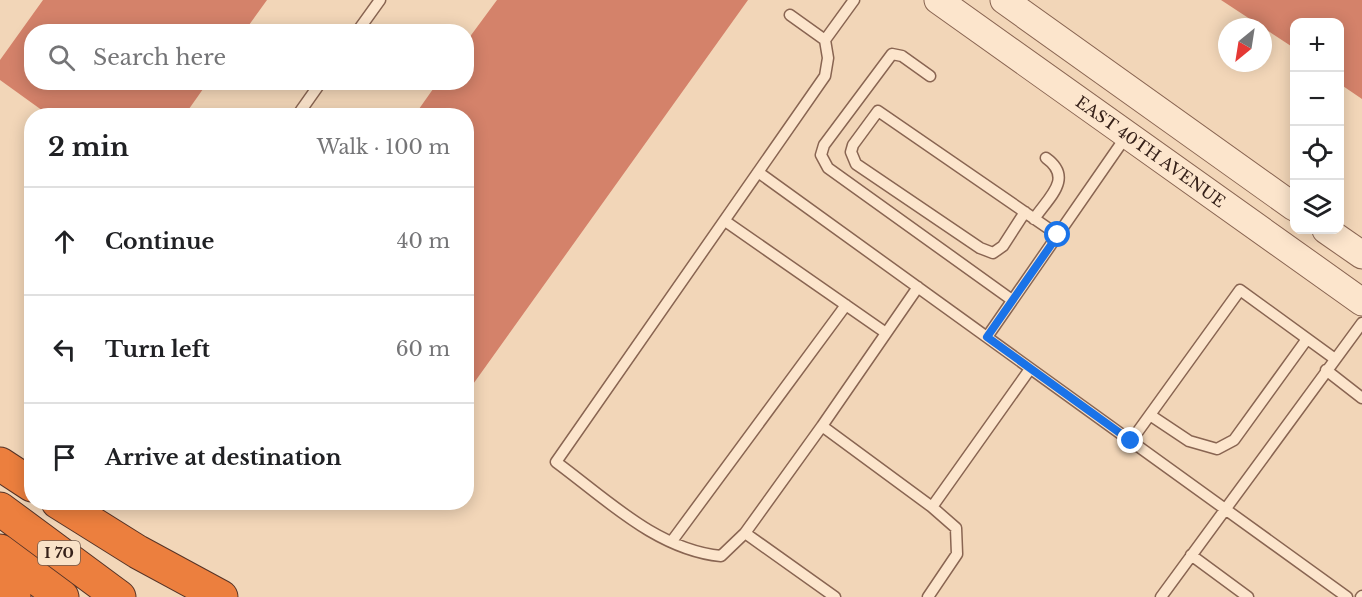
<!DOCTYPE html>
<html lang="en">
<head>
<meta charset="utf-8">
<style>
	:root { --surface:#fff; --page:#f6f6f6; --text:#202124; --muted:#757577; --line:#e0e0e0 }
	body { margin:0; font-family:"Libre Baskerville",serif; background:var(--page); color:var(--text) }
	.controls { position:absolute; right:18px; top:18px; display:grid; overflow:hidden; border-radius:12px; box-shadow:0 3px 15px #0003 }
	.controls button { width:54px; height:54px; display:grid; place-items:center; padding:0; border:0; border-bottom:2px solid var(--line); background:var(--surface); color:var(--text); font:30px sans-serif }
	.compass { position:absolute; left:1218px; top:18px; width:54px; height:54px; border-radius:50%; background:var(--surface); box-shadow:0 3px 15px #0003; rotate:210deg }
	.stop { position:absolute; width:18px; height:18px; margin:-14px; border:4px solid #1a73e8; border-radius:50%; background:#fff }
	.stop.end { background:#1a73e8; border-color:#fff; box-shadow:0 2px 6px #0008 }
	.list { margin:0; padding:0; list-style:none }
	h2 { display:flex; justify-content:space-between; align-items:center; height:78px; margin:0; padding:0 24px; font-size:26px }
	h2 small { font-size:20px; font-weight:400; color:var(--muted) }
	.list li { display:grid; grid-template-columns:39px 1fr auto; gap:18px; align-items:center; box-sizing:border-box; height:108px; padding:0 24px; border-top:2px solid var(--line) }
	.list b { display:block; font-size:22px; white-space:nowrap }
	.list em { font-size:20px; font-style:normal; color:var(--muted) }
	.icon { flex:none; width:33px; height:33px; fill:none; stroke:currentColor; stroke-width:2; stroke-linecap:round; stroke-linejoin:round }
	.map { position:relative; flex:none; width:1362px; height:597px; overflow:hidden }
	.search { position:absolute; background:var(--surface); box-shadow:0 3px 15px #0003; left:24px; top:24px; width:450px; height:66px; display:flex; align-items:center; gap:15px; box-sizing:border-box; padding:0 21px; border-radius:24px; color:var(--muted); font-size:22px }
	.panel { position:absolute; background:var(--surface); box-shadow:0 3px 15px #0003; left:24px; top:108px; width:450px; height:402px; border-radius:24px }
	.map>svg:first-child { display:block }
	.building { fill:#d4826a }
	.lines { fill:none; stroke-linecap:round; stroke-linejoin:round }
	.service-casing { stroke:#896552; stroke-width:13 }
	.tertiary-casing { stroke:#896552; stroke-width:29 }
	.motorway-casing { stroke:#563427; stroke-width:35 }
	.service { stroke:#fce5cc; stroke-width:10 }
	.tertiary { stroke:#fce5cc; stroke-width:27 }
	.motorway { stroke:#ec7f3e; stroke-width:33 }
	.route { stroke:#1a73e8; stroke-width:8 }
	.labels { text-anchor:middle; stroke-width:6; stroke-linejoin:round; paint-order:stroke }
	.shield { fill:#f9e2c8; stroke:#705b4e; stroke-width:1.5 }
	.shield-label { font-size:15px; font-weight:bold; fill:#362119 }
	.street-label { font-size:16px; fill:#362119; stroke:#f9e2c8 }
</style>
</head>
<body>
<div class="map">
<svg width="1362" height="597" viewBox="0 0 1362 597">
	<rect width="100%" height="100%" fill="#f2d6b8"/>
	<path class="building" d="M43,0H267L244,32H32V82H208L184,116H50L0,80V60Z
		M497,0H748L466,394V116H414L438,82H466V42Z
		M1221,0H1362V99L1340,84V22H1294V48Z"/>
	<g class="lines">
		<g class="service-casing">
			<path id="service" d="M790,15L825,40
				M357,32L380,0
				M930,76L902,56L892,54L824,145L821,155L828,168L1012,300
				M297,116L321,82
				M758,172L1347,597
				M1025,212L1003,246L993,253L980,248L856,164L851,152L853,145L878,111L1058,235
				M1034,219C1049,197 1074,178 1046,158
				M725,221L886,333
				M918,287L822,426L932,507L1030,369
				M987,337L1127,135
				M1326,370L1362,398
				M1150,415L1189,441L1217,449L1234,440L1307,339
				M822,426L745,533L835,597
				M1131,441L1240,290L1335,359
				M745,533L721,556C657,550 605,498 556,462L825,76L828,58L825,40L854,0
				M672,541L846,305
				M1191,555L1248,597
				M928,597L957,554L956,528L932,507
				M1161,597L1362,323
				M1361,597L1362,596"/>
		</g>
		<g class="tertiary-casing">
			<g id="tertiary">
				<path id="s1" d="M938,0L1362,302"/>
				<path d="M1004,0L1294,207"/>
				<path d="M1326,230L1362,255"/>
			</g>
		</g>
		<g class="motorway-casing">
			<path id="motorway" d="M0,464L32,485
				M58,502L138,552L221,597
				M0,509L119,597
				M0,551L62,597
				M0,586L14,597"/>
		</g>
		<use href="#service" class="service"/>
		<use href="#tertiary" class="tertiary"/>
		<use href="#motorway" class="motorway"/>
	</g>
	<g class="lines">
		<path class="route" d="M1058,235L987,337L1131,441"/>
	</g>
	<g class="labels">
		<rect class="shield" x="38" y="541" width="42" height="24" rx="4.5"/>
		<g class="shield-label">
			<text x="59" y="558">I 70</text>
		</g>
		<g class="street-label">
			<text dy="6" stroke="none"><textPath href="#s1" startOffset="261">EAST 40TH AVENUE</textPath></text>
		</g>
	</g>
</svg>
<div class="controls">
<button>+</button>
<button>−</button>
<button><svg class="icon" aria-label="locate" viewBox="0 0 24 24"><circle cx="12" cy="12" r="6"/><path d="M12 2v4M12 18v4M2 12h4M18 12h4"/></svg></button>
<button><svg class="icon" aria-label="layers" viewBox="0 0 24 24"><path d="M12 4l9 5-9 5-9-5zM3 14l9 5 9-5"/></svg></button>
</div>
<svg class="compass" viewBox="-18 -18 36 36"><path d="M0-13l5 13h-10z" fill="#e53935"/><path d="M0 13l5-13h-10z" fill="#757577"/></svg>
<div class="stop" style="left:1058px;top:235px"></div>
<div class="stop end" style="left:1131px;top:441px"></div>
<div class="search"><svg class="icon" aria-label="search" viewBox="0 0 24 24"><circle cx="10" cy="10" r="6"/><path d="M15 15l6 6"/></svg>Search here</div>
<section class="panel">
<h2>2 min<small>Walk · 100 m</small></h2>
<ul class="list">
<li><svg class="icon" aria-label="ahead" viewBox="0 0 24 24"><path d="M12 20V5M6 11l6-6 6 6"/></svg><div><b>Continue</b></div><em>40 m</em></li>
<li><svg class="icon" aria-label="left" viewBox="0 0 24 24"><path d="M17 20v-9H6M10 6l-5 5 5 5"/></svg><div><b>Turn left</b></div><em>60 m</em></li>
<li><svg class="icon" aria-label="arrive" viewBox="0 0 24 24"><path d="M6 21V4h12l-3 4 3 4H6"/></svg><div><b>Arrive at destination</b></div></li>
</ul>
</section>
</div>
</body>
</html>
